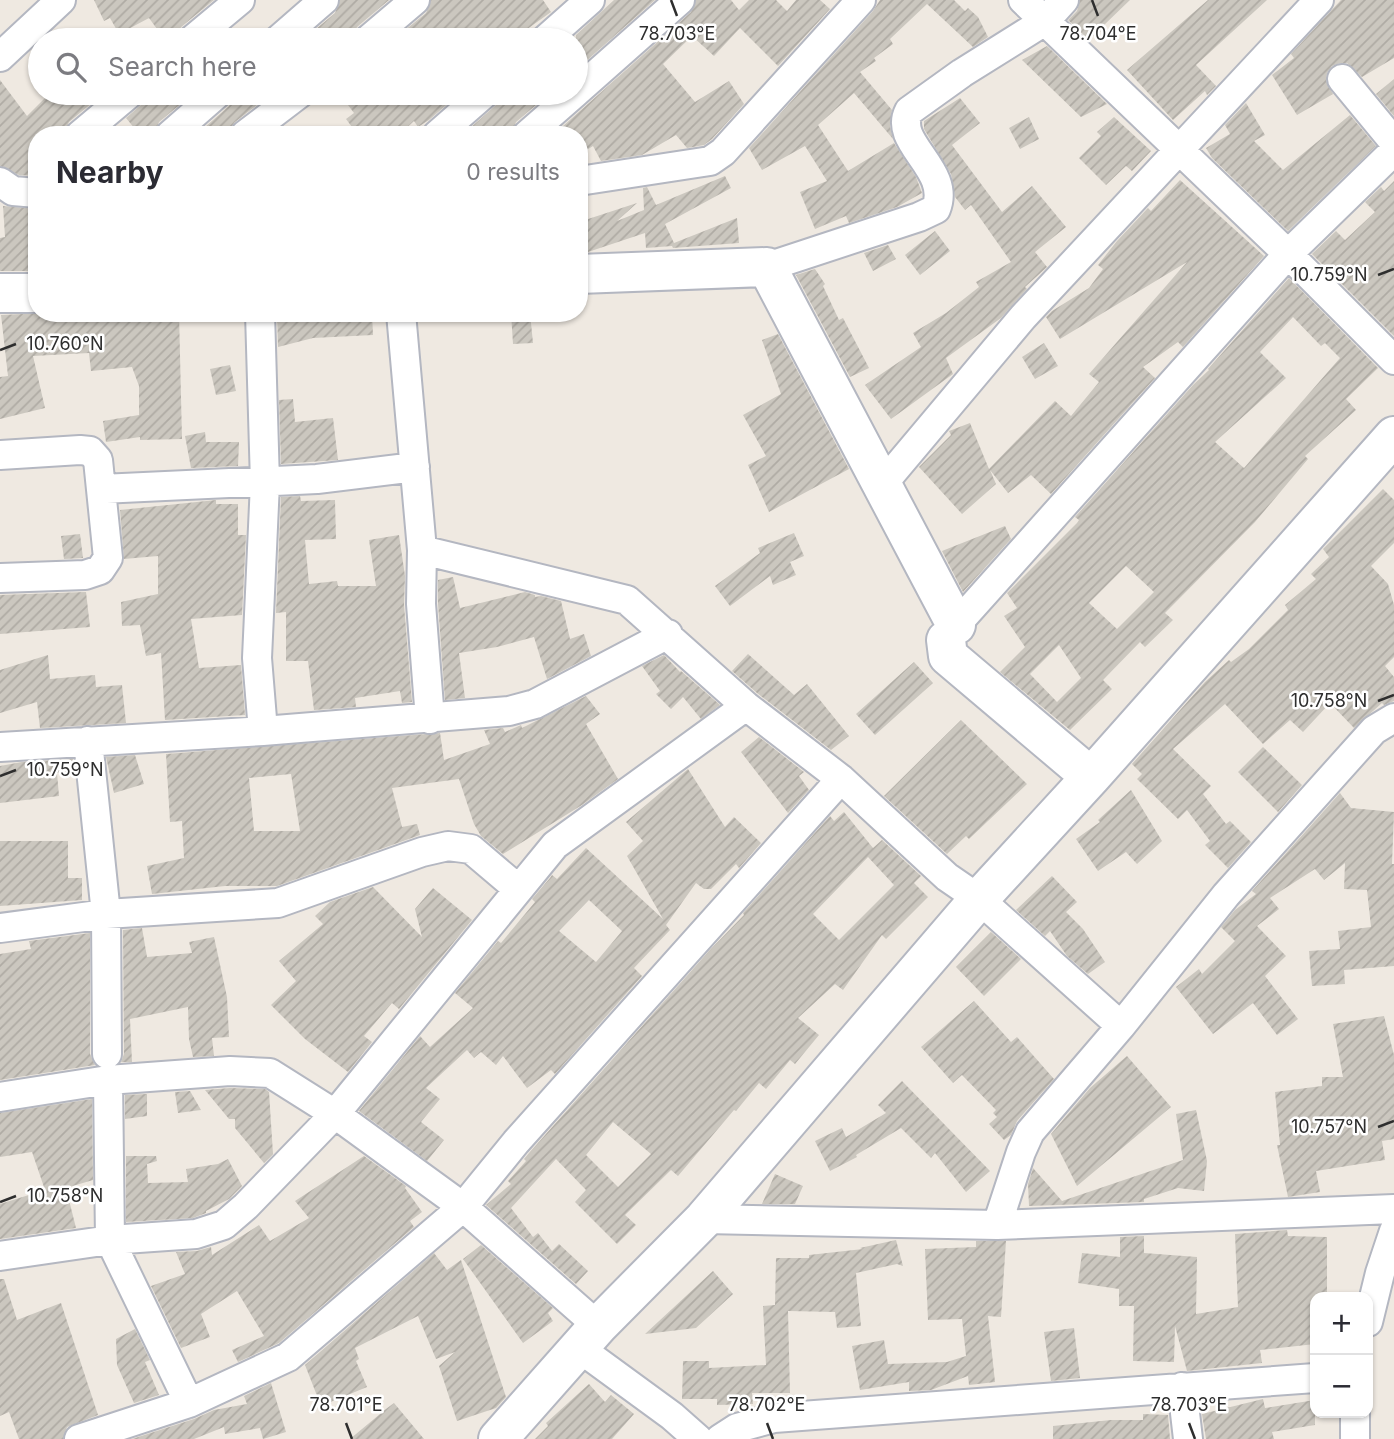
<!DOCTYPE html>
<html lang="en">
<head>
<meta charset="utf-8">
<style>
	:root { --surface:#fff; --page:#f7f7f7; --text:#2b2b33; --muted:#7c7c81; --line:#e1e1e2 }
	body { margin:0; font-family:Inter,sans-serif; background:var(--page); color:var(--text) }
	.controls { position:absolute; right:21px; bottom:21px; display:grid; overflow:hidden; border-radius:14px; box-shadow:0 2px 5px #0004 }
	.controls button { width:63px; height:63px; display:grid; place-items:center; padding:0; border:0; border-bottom:2px solid var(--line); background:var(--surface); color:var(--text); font:35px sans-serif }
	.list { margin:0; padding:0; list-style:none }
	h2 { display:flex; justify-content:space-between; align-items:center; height:91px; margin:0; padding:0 28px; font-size:30px }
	h2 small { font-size:23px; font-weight:400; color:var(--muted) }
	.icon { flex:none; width:38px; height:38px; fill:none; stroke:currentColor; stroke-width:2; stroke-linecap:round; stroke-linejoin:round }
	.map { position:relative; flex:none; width:1394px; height:1439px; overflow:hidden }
	.search { position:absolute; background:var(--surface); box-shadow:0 2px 5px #0004; left:28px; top:28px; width:560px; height:77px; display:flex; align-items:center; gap:18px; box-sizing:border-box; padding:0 24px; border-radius:38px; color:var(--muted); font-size:26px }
	.panel { position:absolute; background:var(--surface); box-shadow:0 2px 5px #0004; left:28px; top:126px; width:560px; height:196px; border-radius:28px }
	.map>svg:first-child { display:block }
	.building { fill:url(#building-hatch); fill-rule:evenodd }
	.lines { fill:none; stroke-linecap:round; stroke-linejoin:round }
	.street-casing { stroke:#b4b7c1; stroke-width:32 }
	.secondary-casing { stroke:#b4b7c1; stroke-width:42 }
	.street { stroke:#fff; stroke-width:28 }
	.secondary { stroke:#fff; stroke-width:38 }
	.ticks { fill:none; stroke:#2e2e2e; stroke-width:2.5 }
	.ticks-label { font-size:18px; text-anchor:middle; fill:#2e2e2e; stroke:#fff; stroke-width:5; stroke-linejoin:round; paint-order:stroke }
</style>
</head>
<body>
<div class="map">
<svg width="1394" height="1439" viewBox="0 0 1394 1439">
	<defs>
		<pattern id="building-hatch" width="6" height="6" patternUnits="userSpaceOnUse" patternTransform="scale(1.75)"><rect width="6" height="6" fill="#cbc7bf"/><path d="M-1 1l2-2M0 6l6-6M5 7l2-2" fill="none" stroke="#afaba4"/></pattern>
	</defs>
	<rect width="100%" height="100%" fill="#efe9e1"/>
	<path class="building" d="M94,0H214L181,27L173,40H165L149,18L119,34L110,18L104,21Z
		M340,0H389L357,27L352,40H303L335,13Z
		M431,0H543L551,12L512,40H393L426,13Z
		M614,0H655L576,70V35Z
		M696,0H731L739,10L749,0H776L787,11L796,0H820L830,9L778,66L740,28L714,56L692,36L663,64L695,102L729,81L744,104L712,139L704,145L687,148L676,135L642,155L601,161L593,146L585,151L579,142V135H553L691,12Z
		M880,0H954L965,11L968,8L978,17L988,37L973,47L927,4L890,39L893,44L874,58L876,61L860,72L892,110L890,126L893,139L854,93L818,125L848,171L894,143L916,177L922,193L897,207L849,223L846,216L815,229L800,192L827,181L805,146L762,170L749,148L873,11Z
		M1080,0H1130L1103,26L1105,29L1088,39L1068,20L1077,11Z
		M1208,0H1267L1196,65L1216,86L1207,95L1205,91L1173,120L1127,70Z
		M1341,0H1394V58L1362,77L1347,63H1340L1332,66L1327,73L1326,81L1333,94L1297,115L1272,75L1294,58L1291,54Z
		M1047,46L1107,104L1081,117L1022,60Z
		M1394,79V116L1376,94Z
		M0,80L27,116L50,93H104L69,122L64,135H37V176L19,175L0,166Z
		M146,93H185L189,97L159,122L154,135H140L126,118L141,105Z
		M235,93H263L266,98L235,122L230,128L229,135H196L229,106Z
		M339,93H460L429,120L418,127L414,121L399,135H358L346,119L354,113Z
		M501,93H550L516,122L511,135H471L468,130L496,105Z
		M960,98L980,123L952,145L1002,212L1032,186L1066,227L1035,252L1047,267L1025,287L1027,289L1001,318L946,358L953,374L891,419L865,385L921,347L913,333L946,313L979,287L976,282L1011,262L971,205L965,210L955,197L951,174L924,129V121Z
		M1246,103L1265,135L1254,141L1283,170L1350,115L1376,146L1288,231L1212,158L1206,148L1230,134L1225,125Z
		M1029,117L1039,139L1020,149L1009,128Z
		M1114,117L1151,151L1132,171L1126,166L1106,185L1079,158L1101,136L1097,132Z
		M725,176L731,188L665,224L674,243L737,218L739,243L673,248L672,246L646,248L645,233L588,252H579V222L637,203L617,221L644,210L643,188L647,187L656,205Z
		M1180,180L1264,256L1183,347L1178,342L1143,367L1155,378L1051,494L1031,475L1008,493L990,470L996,484L962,514L919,467L951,435L949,431L970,423L989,469L1055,401L1071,416L1099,382L1089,374L1187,262L1060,339L1046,317L1052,311L1089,288L1103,269L1098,265L1117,241L1148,208L1151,211Z
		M1394,181V336L1312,254L1336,231L1345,240L1375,212L1365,202L1381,187L1384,191Z
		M3,206L37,209V271H0V238L5,237Z
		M935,231L950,251L920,275L905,255Z
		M888,245L896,259L873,271L864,253Z
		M815,269L825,284L823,286L839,320L843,318L869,368L850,377L796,275Z
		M1289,278L1378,368L1346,399L1356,410L1305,456L1308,459L1255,522L1165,613L1173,620L1145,647L1140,642L1103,680L1112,689L1070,730L1000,672L1025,647L1004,616L1017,608L1007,593L1077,523L1079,520L1075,517L1193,385L1209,370L1208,369ZM1293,317L1321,346L1325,343L1340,358L1244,468L1215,442L1286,378L1260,352ZM1126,566L1154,592L1117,629L1089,603ZM1059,645L1081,678L1057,702L1030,674Z
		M43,313H179L182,439L140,440V437L106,442L103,421L139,415V386L132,367L91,371L89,353L33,356L45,408L0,419V377L8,376L1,315Z
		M277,313H372L373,335L313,338L278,347Z
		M511,313H530L533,343L513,344Z
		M778,334L849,469L769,512L748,465L766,456L743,415L781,394L762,340Z
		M1044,343L1058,366L1035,379L1022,357Z
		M230,365L236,391L216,395L210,369Z
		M293,399L295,422L333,418L338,460L281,464L279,400Z
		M205,432L206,442H239L238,466L191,468L185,436Z
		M1383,489L1394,500V543L1371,566L1388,584L1394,605V657L1385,666L1394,677V701L1384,705L1382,703L1354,728L1330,703L1303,732L1290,720L1263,744L1225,704L1173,749L1211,786L1203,794L1226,824L1230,821L1251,842L1228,868L1205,845L1210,841L1187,810L1178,819L1137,779L1142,774L1132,764L1205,682L1229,660L1231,662L1249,649L1288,610L1285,605L1316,579L1311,574L1329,557L1323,549Z
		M300,496L301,501L335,500L336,539L305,540L309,584L337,581L338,586H376L369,540L399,535L405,576L404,605L412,702L402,703L400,691L355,698L356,707L314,710L308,661H286V612L276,613L281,497Z
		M216,500V504H238V535H246L242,615L191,619L199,668L241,665L245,715L165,720L161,653L146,656L140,625L122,626L121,602L158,594V556L124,559L120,510Z
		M1005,526L1011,539L963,592L942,551Z
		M794,533L804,556L790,562L796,575L773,585L770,576L730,606L715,586L760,553L758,548Z
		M80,534L83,558L64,559L61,536Z
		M453,577L460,608L525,592L535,595V597L541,596L561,601L570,639L584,634L591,656L547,679L534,637L497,647L459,653L465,698L445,700L438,604V580Z
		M86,592L90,627L0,634V595Z
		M748,654L794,695L807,684L849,736L831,750L757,693L732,671Z
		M48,655L50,679L95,675L96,687L122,685L126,723L40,728L37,702L0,713V670Z
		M664,655L680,672L681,671L720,705L701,719L683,697L671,709L656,694L660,691L642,666Z
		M914,662L933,683L875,735L856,714Z
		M586,696L600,714L586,724L618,779L582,805L503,854L481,836L474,824L459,779L392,788L402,827L417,824L420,835L277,886H225L152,894L147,866L184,858L182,821L170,822L166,754L440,733L444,760L490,744L484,730L503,728L505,732L521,725L522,728ZM291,774L300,831H254L249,778Z
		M961,720L1027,784L969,839L966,836L947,854L884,796Z
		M759,737L804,772L799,776L809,790L788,813L741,752Z
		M1263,747L1302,785L1278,812L1238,772Z
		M135,755L144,784L114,793L106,757Z
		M73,759L74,771L57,773L59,796L0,803V766L22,762Z
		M688,769L725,827L734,817L761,843L739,868L736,864L711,889H704L696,883L666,925L670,930L634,968L642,976L555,1074L551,1070L527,1088L503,1056L496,1065L481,1052L474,1058L467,1050L426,1088L440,1099L421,1122L444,1140L427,1161L359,1111L420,1036L430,1047L473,1008L455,993L498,941L501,943L535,902L532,899L550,878L552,875L557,879L586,848L663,919L627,856L643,841L626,822ZM589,900L622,931L596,962L559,931Z
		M1131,790L1162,841L1137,864L1126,852L1098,871L1076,839L1100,822L1098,820Z
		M1340,793L1351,808L1394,812L1392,864H1394V966L1344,970L1345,984L1312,986L1309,951L1340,949L1338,931L1371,927L1367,890L1344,889L1345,863L1324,880L1315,869L1270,898L1279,909L1257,926L1286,956L1265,976L1298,1019L1277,1035L1253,1003L1213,1034L1176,987L1199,969L1202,974L1235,941L1221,927L1235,910L1256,894L1252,891Z
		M844,812L873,848L882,840L921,876L914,883L928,897L886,939L882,935L843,990L835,984L798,1018L819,1035L795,1064L790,1060L766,1089L759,1083L736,1111L734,1110L678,1176L671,1170L625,1215L636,1225L617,1244L575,1202L586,1190L556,1159L511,1208L533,1237L538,1233L552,1251L559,1244L588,1271L576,1284L486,1205L511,1184L508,1181L526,1161L524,1159L529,1153L709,951L744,915L743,913L830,816L834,821ZM868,857L894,885L839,940L813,914ZM613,1122L651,1154L618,1187L586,1155Z
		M0,841H68V878H82V900L0,906Z
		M1052,876L1077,902L1066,912L1083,929L1105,962L1088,974L1067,956L1050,931L1045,936L1016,910Z
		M373,887L422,937L415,909L433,888L472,920L399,1009L392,1003L364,1036L372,1042L348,1072L305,1039L271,1005L296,981L279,961L323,924L315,916L330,902Z
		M142,928L147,957L192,953L189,942L214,937L227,997L229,1037L212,1038L214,1056L193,1057L189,1039L188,1007L130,1019L132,1062H121L124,1054L123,930Z
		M991,932L1021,959L984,996L956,967Z
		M90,933V1054L95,1065L0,1080V954L31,949L29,941Z
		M974,1001L1011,1042L1017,1037L1054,1079L1017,1121L1011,1135L1004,1140L989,1124L997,1117L993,1113L996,1110L962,1075L953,1083L921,1047Z
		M1384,1016L1394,1055V1139L1382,1141L1385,1160L1316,1171L1320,1192L1288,1197L1277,1145H1280L1275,1092L1322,1086V1077H1343L1333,1024Z
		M1127,1056L1171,1107L1077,1186L1051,1134L1090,1088Z
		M902,1081L990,1171L966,1192L935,1153L931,1158L901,1128L856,1155L857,1157L830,1171L815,1141L842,1128L846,1137L886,1113L878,1105Z
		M230,1088L265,1089L269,1092L273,1154L264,1163L235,1128V1119H229L205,1090Z
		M190,1091L201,1110L178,1113L175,1092Z
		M147,1094V1116L125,1119V1095Z
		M92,1099L93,1180L66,1188L76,1228L0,1239V1204L45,1190L32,1152L0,1157V1113Z
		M1196,1110L1207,1161L1204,1191L1178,1188L1144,1199V1202L1029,1206L1028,1184L1033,1168L1062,1201L1183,1160L1176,1114Z
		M126,1156H156L157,1161L147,1164L148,1183L188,1182L186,1169L218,1164L228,1159L242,1186L229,1199L206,1211V1213L193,1218L126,1222Z
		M364,1156L406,1186L405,1188L422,1212L410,1221L414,1227L279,1343L238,1362L232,1350L264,1336L237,1291L201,1314L210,1337L181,1348L151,1286L185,1274L176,1252L197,1251L211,1247L212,1255L259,1225L270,1241L309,1218L295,1201Z
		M775,1174L803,1186L795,1204H762Z
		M1287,1230L1288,1236L1327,1237V1297H1315V1344L1260,1350L1262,1363L1187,1371L1175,1326L1174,1362L1133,1361L1134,1306H1119V1289L1078,1283L1082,1253L1120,1257V1237L1144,1236V1253L1197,1257L1196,1314L1238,1307L1235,1234Z
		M896,1240L903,1266L897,1264L856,1273L861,1326L837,1328L835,1312L788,1311L790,1393H752L753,1404L717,1405V1399H682L683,1361H709V1368L766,1365L763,1306L775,1305L776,1258H809V1255L863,1249L860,1248Z
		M976,1241H1006L1001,1317L988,1316L995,1382L969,1385L968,1376L931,1390L909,1391V1382L860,1390L852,1346L884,1340L888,1364L947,1362L966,1356L962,1319L928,1320L925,1249L976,1247Z
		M481,1245L553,1308L548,1313L553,1321L523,1343L463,1259Z
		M434,1253L447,1270L461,1260L506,1397L496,1408L457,1421L439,1366L455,1352L436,1359L418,1316L355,1348L359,1359L356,1361L367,1387L321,1406L305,1365Z
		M713,1271L733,1294L696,1328L645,1334Z
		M0,1279H4L17,1320L61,1303L98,1415L67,1427L63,1439H19L9,1412L0,1416Z
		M1074,1328L1080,1378L1051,1381L1044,1332Z
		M135,1329L150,1360L145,1362L159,1395L134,1403L117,1365L116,1339Z
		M271,1383L286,1432L263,1439L260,1428L225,1434L224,1427L194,1439H132L194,1419L214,1410L247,1404L244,1396Z
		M589,1384L605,1402L611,1395L634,1414L612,1439H535L548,1426L546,1423Z
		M1263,1399L1265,1408L1315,1400V1425L1272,1432L1274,1439H1206L1202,1414Z
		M394,1403L424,1439H350L386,1409Z
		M1143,1414L1168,1415L1170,1439H1053V1426L1111,1420H1143Z"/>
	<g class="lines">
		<g class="street-casing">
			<path id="street" d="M1023,0L1288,254L1394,360
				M192,40L240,0
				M278,40L324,0
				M368,40L415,0
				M545,40L590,0
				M0,57L61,0
				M1342,79L1394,142
				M576,92L680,0
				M80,135L130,93
				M170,135L218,93
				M245,135L300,93
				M437,135L485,93
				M527,135L575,93
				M579,181L710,161L723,152L861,0
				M0,182L13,191L37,193
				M767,267L919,217L936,209C952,169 892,143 909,111L962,73L1045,21L1064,0
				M260,313L265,483L257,658L263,731
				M0,455L80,450L90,451L98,460L108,558L100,570L85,575L0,578
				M881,486L1023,317L1319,0
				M101,489L317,479L415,467
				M422,550L421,604L430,719
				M948,638L956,625L1288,254L1394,151
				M88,741L106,914L107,1054
				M0,747L263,731L509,711L535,704L668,634
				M841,779L947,877L979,899L1121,1026
				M0,928L106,914L278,903L422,852L448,846L471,849L517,888
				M108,1080L110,1240L189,1403
				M0,1097L108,1080L230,1071L270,1073L335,1114L463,1207L598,1326
				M704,1219L997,1225L1394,1209
				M997,1225L1021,1152L1030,1132L1121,1026L1226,895L1374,730L1394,718
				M0,1256L110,1240L196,1234L224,1225L246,1206L335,1114L555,845L746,706
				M1368,1322L1380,1273L1394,1231
				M579,1348L672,1416L698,1439
				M1182,1387L1188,1439
				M1355,1413V1439
				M79,1439L189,1403L288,1357L463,1207L516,1142L841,779L746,706L627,600L422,550L401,313
				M720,1439L737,1428L774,1418L1315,1378"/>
		</g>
		<g class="secondary-casing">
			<path id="secondary" d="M579,274L767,267L956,625
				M0,293H37
				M946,640L948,656L1091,777
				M498,1439L598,1326L704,1219L979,899L1091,777L1394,436"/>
		</g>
		<use href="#street" class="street"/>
		<use href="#secondary" class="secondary"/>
	</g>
	<path class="ticks" d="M671,0L677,16M1092,0L1098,16M1378,275L1394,269M0,350L16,344M1378,701L1394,695M0,776L16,770M1378,1127L1394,1121M0,1202L16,1196M346,1423L352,1439M767,1423L773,1439M1189,1423L1195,1439"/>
	<g class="ticks-label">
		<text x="677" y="40">78.703°E</text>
		<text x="1098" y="40">78.704°E</text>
		<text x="1329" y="281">10.759°N</text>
		<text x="65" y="350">10.760°N</text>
		<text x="1329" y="707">10.758°N</text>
		<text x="65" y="776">10.759°N</text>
		<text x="1329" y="1133">10.757°N</text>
		<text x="65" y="1202">10.758°N</text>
		<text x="346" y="1411">78.701°E</text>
		<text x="767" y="1411">78.702°E</text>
		<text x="1189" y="1411">78.703°E</text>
	</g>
</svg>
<div class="controls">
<button>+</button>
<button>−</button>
</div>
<div class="search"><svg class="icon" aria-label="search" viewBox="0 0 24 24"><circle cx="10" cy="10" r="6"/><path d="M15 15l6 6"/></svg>Search here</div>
<section class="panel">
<h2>Nearby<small>0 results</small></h2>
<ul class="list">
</ul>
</section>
</div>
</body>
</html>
